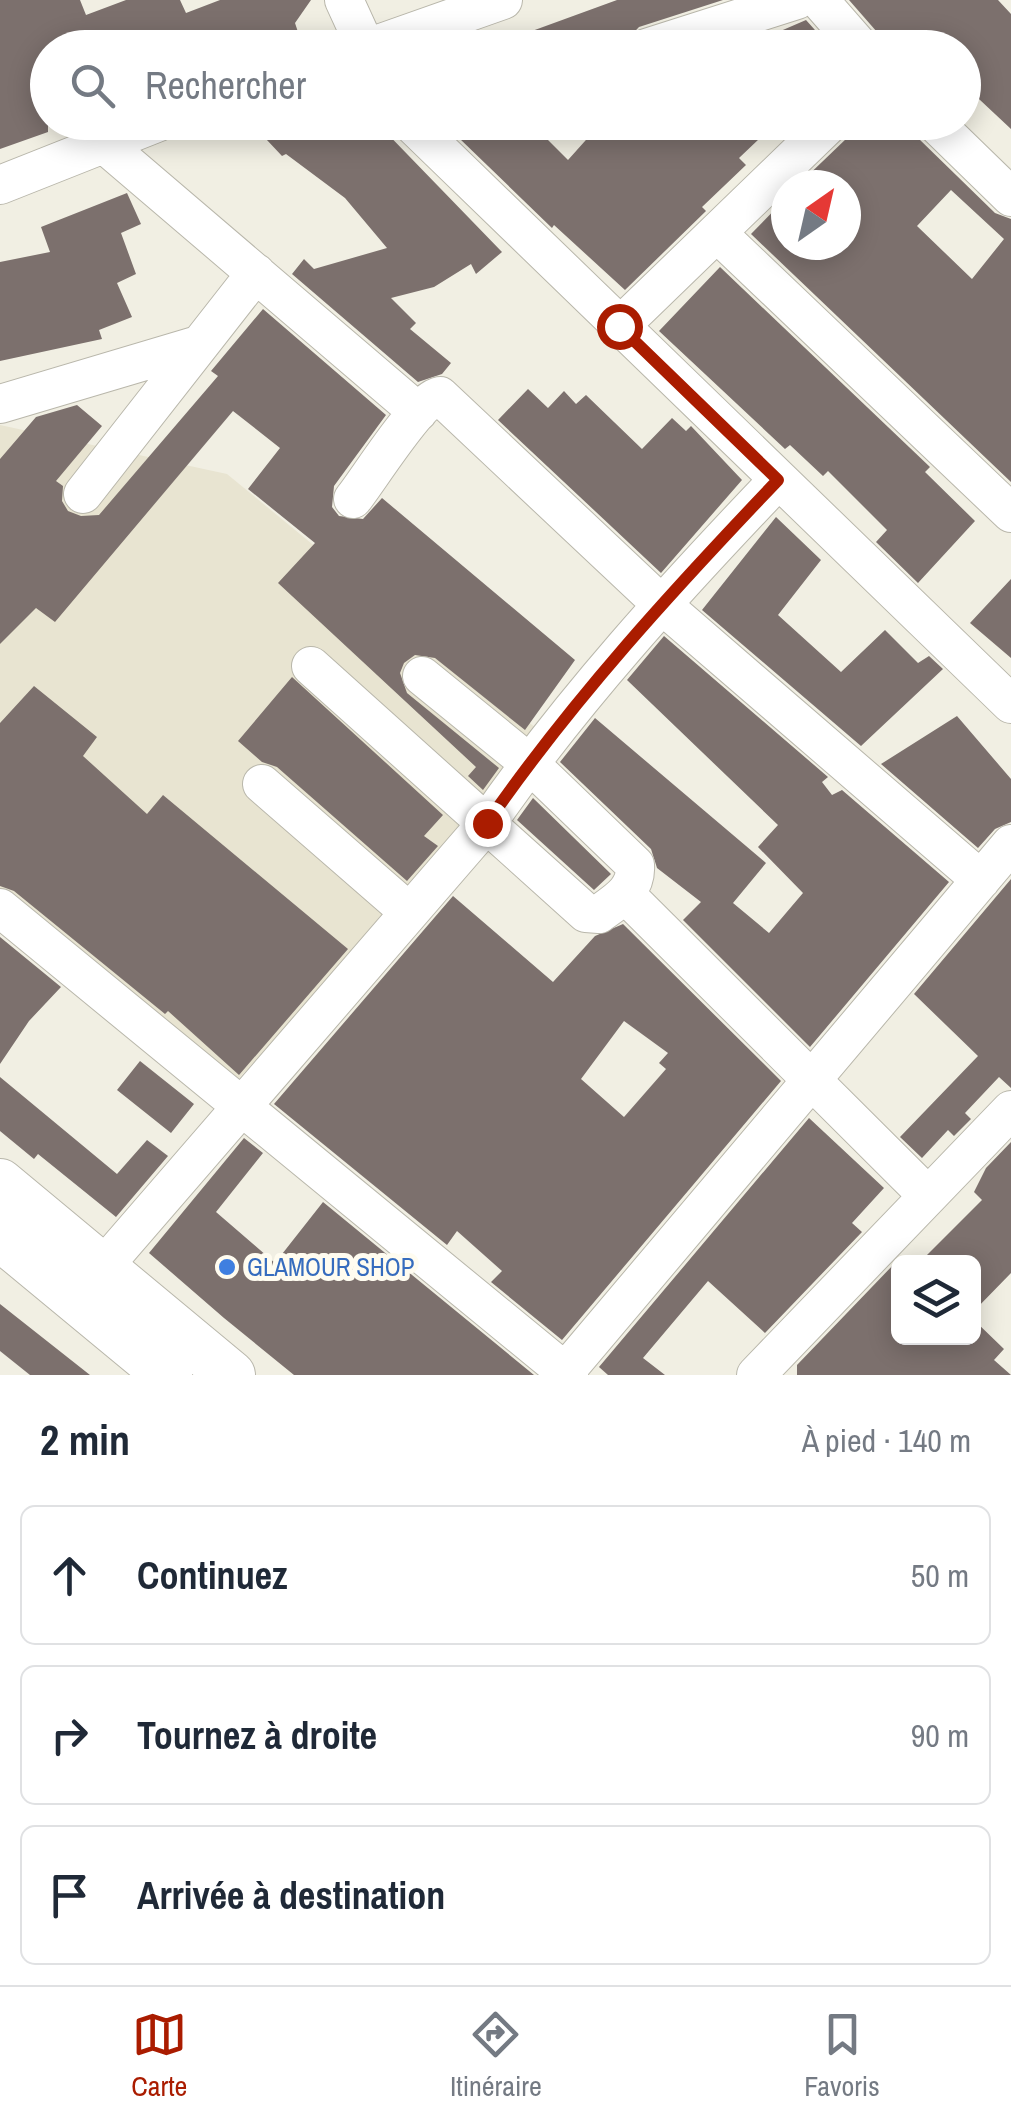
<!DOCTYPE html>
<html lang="fr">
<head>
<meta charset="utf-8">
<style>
	:root { --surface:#fff; --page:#f6f6f7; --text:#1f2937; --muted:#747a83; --line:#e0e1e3; --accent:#aa1c00 }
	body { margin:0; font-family:"Archivo Narrow",sans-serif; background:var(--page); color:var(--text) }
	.controls { position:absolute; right:30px; bottom:30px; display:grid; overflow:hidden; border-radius:15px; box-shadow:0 5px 25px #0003 }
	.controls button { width:90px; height:90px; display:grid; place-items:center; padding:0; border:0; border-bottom:2px solid var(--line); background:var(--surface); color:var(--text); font:50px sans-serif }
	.compass { position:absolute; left:771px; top:170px; width:90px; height:90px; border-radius:50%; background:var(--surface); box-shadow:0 5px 25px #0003; rotate:34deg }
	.stop { position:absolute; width:30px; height:30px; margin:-22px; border:8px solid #aa1c00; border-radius:50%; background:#fff }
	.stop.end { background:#aa1c00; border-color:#fff; box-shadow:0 2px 10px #0008 }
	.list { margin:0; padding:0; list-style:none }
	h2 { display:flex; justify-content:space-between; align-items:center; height:130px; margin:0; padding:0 40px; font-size:42px }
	h2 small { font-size:32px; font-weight:400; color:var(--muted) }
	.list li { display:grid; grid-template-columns:65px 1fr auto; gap:30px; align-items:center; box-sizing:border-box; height:140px; margin:0 20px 20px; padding:0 20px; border:2px solid var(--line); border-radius:15px }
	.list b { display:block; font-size:38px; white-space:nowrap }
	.list em { font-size:32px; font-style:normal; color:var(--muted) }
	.icon { flex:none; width:55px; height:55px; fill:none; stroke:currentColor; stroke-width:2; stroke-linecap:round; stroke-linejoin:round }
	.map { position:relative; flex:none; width:1011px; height:1375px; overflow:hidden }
	.search { position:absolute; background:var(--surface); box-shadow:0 5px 25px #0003; left:30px; right:30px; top:30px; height:110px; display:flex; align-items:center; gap:25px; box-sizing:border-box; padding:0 35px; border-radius:55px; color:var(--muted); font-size:38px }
	.sheet { height:610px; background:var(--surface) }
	nav { display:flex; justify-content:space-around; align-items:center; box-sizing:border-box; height:140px; border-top:2px solid var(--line); background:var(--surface); font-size:28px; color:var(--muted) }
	nav a { display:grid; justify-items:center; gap:5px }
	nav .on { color:var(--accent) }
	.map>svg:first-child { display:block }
	.built { fill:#e8e4d1 }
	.building { fill:#7c706d; fill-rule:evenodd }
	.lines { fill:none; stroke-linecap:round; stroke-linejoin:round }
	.minor-casing { stroke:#b9b7ab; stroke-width:40 }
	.major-casing { stroke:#b9b7ab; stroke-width:50 }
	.minor { stroke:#fff; stroke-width:38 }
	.major { stroke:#fff; stroke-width:48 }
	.route { stroke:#aa1c00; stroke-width:12 }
	.shop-dot { fill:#3f7fe0; stroke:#fffcf0; stroke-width:4 }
	.labels { text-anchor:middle; stroke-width:10; stroke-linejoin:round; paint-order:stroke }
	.shop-label { font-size:25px; fill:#366cbe; stroke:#fffcf0; text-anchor:start }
</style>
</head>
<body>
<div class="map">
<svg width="1011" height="1375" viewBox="0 0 1011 1375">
	<rect width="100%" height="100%" fill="#f1efe3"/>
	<path class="built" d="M0,425L227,474L548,738L231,1087L0,909Z"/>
	<path class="building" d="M0,0H80L86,15L126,0H180L186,13L220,0H311L295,23L300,38L270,48H228L226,42H175L177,48H48V132L0,149Z
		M617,0H723L639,27L619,48H485Z
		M849,0H998L1011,14V129L964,85V48H891Z
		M806,20L823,39L809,48H741Z
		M250,122H376L502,252L476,274L471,264L434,287L391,298L416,323L410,329L451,363L442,374L418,382L292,274L304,259L314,269L387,248L345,198L286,154L282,156Z
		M466,122H530L568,160L602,122H777L739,158L746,165L702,207L706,211L625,290L554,225L552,228L460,139Z
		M853,122H912L918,138L995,213L1011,219V482L751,234L786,198V245H846V185H798L847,138ZM951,190L1004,239L972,279L917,226Z
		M127,193L141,224L121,233L136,274L117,283L132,317L99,330L102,339L0,361V262L50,252L41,227Z
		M720,267L930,467L925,472L975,521L918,583L876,542L887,530L828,471L823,476L790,445L785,449L659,331Z
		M263,309L386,415L334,486L332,507L339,516L363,519L382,498L575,660L525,730L435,658L415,655L404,663L400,673L407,693L499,768L483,790L468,776L476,767L278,583L315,543L248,489L280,448L233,411L55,622L36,608L0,644V459L36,417L77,405L102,426L56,481L63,486L62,501L68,511L81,516L99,515L218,376L211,371Z
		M528,389L548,408L564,391L576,404L586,395L642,449L672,418L686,431L691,426L742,480L661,573L498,420Z
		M776,517L821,560L778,615L841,672L885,630L918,663L929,656L943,669L861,746L702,610Z
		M1011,579V658L970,623Z
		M664,636L828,777L822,782L832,795L842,790L949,882L810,1047L683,920L701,902L657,868L651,849L560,762L595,718L766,863L733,903L769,933L803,893L758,847L778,825L627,680Z
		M292,677L443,815L424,836L438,846L407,881L277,767L262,762L238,741Z
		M34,686L97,737L83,756L147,814L163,795L348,949L239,1075L168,1011L165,1014L14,891L0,886V723Z
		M957,716L1011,779V822L995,829L978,848L881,764Z
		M533,798L611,874L594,890L517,820Z
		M1011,879V1088L999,1077L965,1113L971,1119L954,1136L948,1130L922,1158L900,1137L978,1056L914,994Z
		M453,896L553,982L595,936L623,924L781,1081L562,1340L491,1282L502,1271L457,1231L447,1245L274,1104ZM624,1021L668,1053L659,1063L666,1069L624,1117L581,1079Z
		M0,937L61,987L29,1021L0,1064Z
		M140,1061L194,1104L171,1133L117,1090Z
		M0,1077L117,1174L147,1140L168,1156L116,1217L38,1154L34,1159L0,1131Z
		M809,1118L884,1188L852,1223L862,1232L765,1333L708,1281L643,1358L665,1375H608L599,1367Z
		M244,1138L263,1153L216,1212L275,1263L323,1202L534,1375H294L224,1318L149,1253Z
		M1011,1142V1273L974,1311V1262H920L982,1200L974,1192L986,1168Z
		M895,1263L898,1267V1338H974V1320L1004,1349L994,1360L1011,1375H797V1365Z
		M0,1304L90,1375H30L0,1351Z"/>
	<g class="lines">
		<g class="minor-casing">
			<path id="minor" d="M344,0L366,48
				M819,0L861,48
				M367,48L503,0
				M646,48L797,0
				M410,122L1011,704
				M934,122L1011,197
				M103,143L418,412
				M0,185L159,122
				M717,233L1011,513
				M619,327L831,122
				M0,404L195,346
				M83,494L256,273
				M353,499C370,478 417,400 440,396L660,603L981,880
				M311,666L586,913L599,914C617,901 637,890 635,865L529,763L422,676
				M262,784L409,912
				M626,895L928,1196
				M0,908L569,1375
				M102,1268L487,823C573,699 674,589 778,480
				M565,1372L1011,844
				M756,1375L1011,1110"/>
		</g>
		<g class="major-casing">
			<path id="major" d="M0,1183L231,1375
				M0,1236L168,1375"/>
		</g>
		<use href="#minor" class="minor"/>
		<use href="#major" class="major"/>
	</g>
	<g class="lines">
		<path class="route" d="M487,823C573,699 674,589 778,480L619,326"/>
	</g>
	<circle class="shop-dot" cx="227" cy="1267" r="10"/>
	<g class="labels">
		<g class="shop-label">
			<text x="247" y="1276">GLAMOUR SHOP</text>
		</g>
	</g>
</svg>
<div class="controls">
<button><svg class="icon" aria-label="layers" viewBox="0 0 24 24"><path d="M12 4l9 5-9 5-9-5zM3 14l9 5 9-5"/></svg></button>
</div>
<svg class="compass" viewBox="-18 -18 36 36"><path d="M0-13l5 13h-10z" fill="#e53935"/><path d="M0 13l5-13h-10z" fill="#747a83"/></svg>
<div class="stop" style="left:619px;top:326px"></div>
<div class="stop end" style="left:487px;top:823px"></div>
<div class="search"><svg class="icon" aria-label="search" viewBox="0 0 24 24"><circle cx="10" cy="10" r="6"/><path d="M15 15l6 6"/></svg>Rechercher</div>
</div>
<section class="sheet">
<h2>2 min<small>À pied · 140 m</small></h2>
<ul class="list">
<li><svg class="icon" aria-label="ahead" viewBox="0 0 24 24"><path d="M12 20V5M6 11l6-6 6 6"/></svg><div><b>Continuez</b></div><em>50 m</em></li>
<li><svg class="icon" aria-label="right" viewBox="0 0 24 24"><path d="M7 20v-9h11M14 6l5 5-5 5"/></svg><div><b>Tournez à droite</b></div><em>90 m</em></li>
<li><svg class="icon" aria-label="arrive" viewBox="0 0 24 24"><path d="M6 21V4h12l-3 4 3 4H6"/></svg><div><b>Arrivée à destination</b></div></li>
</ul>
</section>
<nav>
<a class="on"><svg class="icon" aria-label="map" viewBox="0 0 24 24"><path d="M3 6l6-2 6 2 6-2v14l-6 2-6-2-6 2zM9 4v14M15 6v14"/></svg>Carte</a>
<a><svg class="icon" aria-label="directions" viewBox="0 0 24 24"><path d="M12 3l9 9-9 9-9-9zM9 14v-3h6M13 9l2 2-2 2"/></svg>Itinéraire</a>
<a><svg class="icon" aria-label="saved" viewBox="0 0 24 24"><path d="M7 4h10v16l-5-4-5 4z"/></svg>Favoris</a>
</nav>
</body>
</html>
